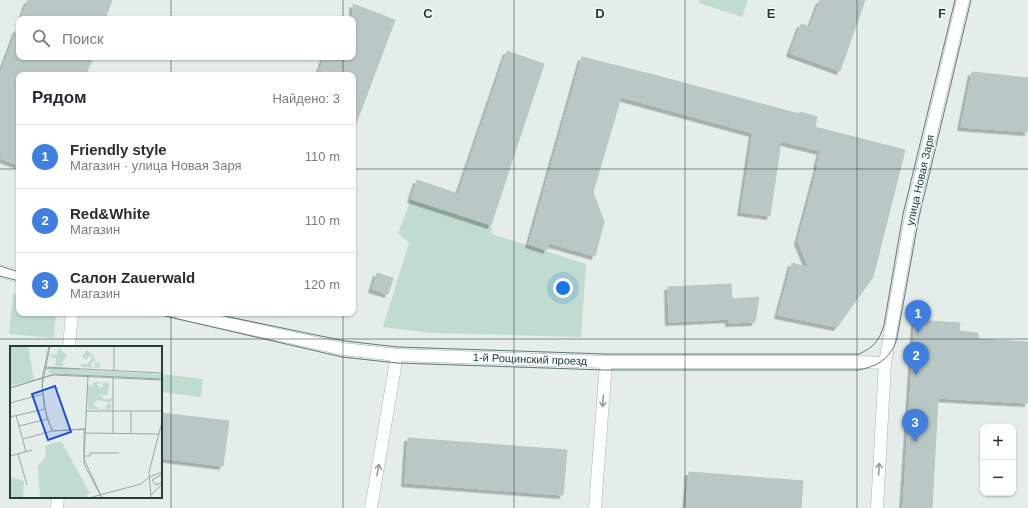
<!DOCTYPE html>
<html lang="ru">
<head>
<meta charset="utf-8">
<style>
	:root { --surface:#fff; --page:#f7f7f7; --text:#2b2b33; --muted:#7c7c81; --line:#e1e1e2; --accent:#7c3aed }
	body { margin:0; font-family:Helvetica,sans-serif; background:var(--page); color:var(--text) }
	.controls { position:absolute; right:12px; bottom:12px; display:grid; overflow:hidden; border-radius:8px; box-shadow:0 1px 3px #0004 }
	.controls button { width:36px; height:36px; display:grid; place-items:center; padding:0; border:0; border-bottom:1px solid var(--line); background:var(--surface); color:var(--text); font:20px sans-serif }
	.you { position:absolute; left:563px; top:288px; width:14px; height:14px; margin:-10px; border:3px solid #fff; border-radius:50%; background:#1a73e8; box-shadow:0 0 0 6px #1a73e833 }
	.badge { display:grid; place-items:center; width:26px; height:26px; border-radius:50%; background:var(--accent); color:#fff; font-size:13px; font-weight:700 }
	.pin { position:absolute; translate:-50% -33px; filter:drop-shadow(0 1px 2px #0008) }
	.pin::after { content:''; position:absolute; top:21px; width:14px; height:12px; background:inherit; clip-path:polygon(0 0,100% 0,50% 100%) }
	.list { margin:0; padding:0; list-style:none }
	h2 { display:flex; justify-content:space-between; align-items:center; height:52px; margin:0; padding:0 16px; font-size:17px }
	h2 small { font-size:13px; font-weight:400; color:var(--muted) }
	.list li { display:grid; grid-template-columns:26px 1fr auto; gap:12px; align-items:center; box-sizing:border-box; height:64px; padding:0 16px; border-top:1px solid var(--line) }
	.list b { display:block; font-size:15px; white-space:nowrap }
	.list p { margin:0; font-size:13px; white-space:nowrap; color:var(--muted) }
	.list em { font-size:13px; font-style:normal; color:var(--muted) }
	.icon { flex:none; width:22px; height:22px; fill:none; stroke:currentColor; stroke-width:2; stroke-linecap:round; stroke-linejoin:round }
	.map { position:relative; flex:none; width:1028px; height:508px; overflow:hidden }
	.search { position:absolute; background:var(--surface); box-shadow:0 1px 3px #0004; left:16px; top:16px; width:340px; height:44px; display:flex; align-items:center; gap:10px; box-sizing:border-box; padding:0 14px; border-radius:8px; color:var(--muted); font-size:15px }
	.panel { position:absolute; background:var(--surface); box-shadow:0 1px 3px #0004; left:16px; top:72px; width:340px; height:244px; border-radius:8px }
	.map>svg:first-child { display:block }
	.green { fill:#c0dcce }
	.building { fill:#bac8c5; stroke:#b8c6c4; filter:url(#shadow) }
	.lines { fill:none; stroke-linecap:round; stroke-linejoin:round }
	.street-casing { stroke:#a8b5b3; stroke-width:13 }
	.secondary-casing { stroke:#a1b5b3; stroke-width:13 }
	.street { stroke:#fff; stroke-width:12 }
	.secondary { stroke:#fff; stroke-width:12 }
	.tram { stroke:#607978; stroke-width:1 }
	.oneway { stroke:#929e9e }
	.grid { fill:none; stroke:#253e3d; stroke-width:1; stroke-opacity:0.55 }
	.labels { text-anchor:middle; stroke-width:3; stroke-linejoin:round; paint-order:stroke }
	.street-label { font-size:11px; fill:#253e3d; stroke:#f6faf9 }
	.inset-road { fill:none; stroke:#98a7a5; stroke-width:1 }
	.view { fill:#1d4ed8; fill-opacity:0.15; stroke:#1d4ed8; stroke-width:2 }
	.inset-edge { fill:none; stroke:#253e3d; stroke-width:2 }
	.grid-label { font-size:13px; text-anchor:middle; font-weight:bold; fill:#253e3d; stroke:#f6faf9; stroke-width:3; stroke-linejoin:round; paint-order:stroke }
</style>
</head>
<body>
<div class="map">
<svg width="1028" height="508" viewBox="0 0 1028 508">
	<defs>
		<filter id="shadow"><feDropShadow dx="-3.5" dy="3.5" stdDeviation="0" flood-color="#0004"/></filter>
	</defs>
	<rect width="100%" height="100%" fill="#e5edeb"/>
	<path class="green" d="M700,0H748L742,17L699,3Z
		M411,199L491,225L492,234L586,264L581,337L431,333L383,327L409,243L398,233Z
		M13,294L19,295V313H56L54,338L9,334Z
		M161,374L203,379L201,397L161,392Z"/>
	<path class="building" d="M28,0H112L105,19H21Z
		M820,0H865L840,71L790,53L801,24L810,27Z
		M353,4L395,20L355,126H353V75H318L324,57H353Z
		M17,29H19V57H93L86,75H19V165L0,158V75Z
		M507,51L544,64L491,225L411,199L417,180L458,194Z
		M582,57L654,75L799,114L800,112L817,117L815,127L905,150L873,277L837,327L778,315L792,263L809,268L798,241L818,166L817,165L821,151L781,141L770,216L741,212L753,133L621,97L593,192L604,222L595,256L549,243L547,250L529,244Z
		M972,72L1028,78V132L961,127Z
		M377,273L393,278L388,294L372,289Z
		M731,284L732,299L759,297L755,322L729,323V319L669,322L668,287Z
		M915,320L960,323L959,331L978,333V339L1028,342V403L938,398L932,508H903Z
		M161,413L229,421L223,466L161,458Z
		M408,438L567,450L563,495L405,483Z
		M689,472L803,481L801,508H686Z"/>
	<g class="lines">
		<g class="street-casing">
			<path id="street" d="M69,347L72,313
				M57,508L58,497
				M371,508L397,355
				M595,508L606,362
				M877,508L885,363"/>
		</g>
		<g class="secondary-casing">
			<path id="secondary" d="M0,271L19,276
				M180,313L343,349L397,355L606,362H859L885,363L911,216L963,0"/>
		</g>
		<use href="#street" class="street"/>
		<use href="#secondary" class="secondary"/>
		<path class="tram" d="M0,266L19,272
			M0,276L19,281
			M152,313L342,357L397,363L605,370H859C872,367 884,363 892,350C894,347 896,342 897,338L919,217L971,0
			M210,313L345,341L398,347L606,354H859C874,347 879,341 884,325L903,214L955,0"/>
	</g>
	<defs><path id="oneway-shaft" d="M-6 0H5M1.5-3L5.5 0L1.5 3" fill="none" stroke-width="1.6" stroke-linecap="round" stroke-linejoin="round"/></defs>
	<g class="oneway">
		<use href="#oneway-shaft" transform="translate(603 401) rotate(94)"/>
		<use href="#oneway-shaft" transform="translate(879 469) rotate(-87)"/>
		<use href="#oneway-shaft" transform="translate(378 470) rotate(-80)"/>
	</g>
	<path class="grid" d="M171,0V19M343,0V19M514,0V508M685,0V508M857,0V508M171,57V75M343,57V75M0,169H19M353,169H1028M171,313V508M343,313V508M0,339H1028"/>
	<g class="labels">
		<g class="street-label">
			<text transform="translate(920 180) rotate(-77)" y="4">улица Новая Заря</text>
			<text transform="translate(530 359) rotate(2)" y="4">1-й Рощинский проезд</text>
		</g>
	</g>
	<g transform="translate(10 346)">
		<rect width="152" height="152" fill="#e5edeb"/>
		<path d="M0,0H18L24,34L0,40ZM48,2L57,9L53,15V20H45L46,12L40,11L41,8L47,9ZM77,4L83,9L87,17L90,16V22L71,21V18H77L82,12L85,16H82L81,21H85V15L80,9L76,14L72,10ZM39,22L152,28V33L38,27ZM84,36H92L87,38L89,41H93V36L99,37L98,49H88V52V50H93V53H100L103,49L101,57L88,54L83,58L89,63H96L97,58H101V64L78,63L77,41L79,39L82,41ZM51,95L80,147L77,149L78,152H30L28,120L36,110L35,100ZM0,131L14,135L13,152H0Z" fill="#c0dcce"/>
		<path class="inset-road" d="M40,0L32,40L37,73L43,85L74,83V118L92,152M35,21L152,27M35,24L38,22L70,23M104,24V0M78,30L74,113L92,152M32,33L34,61L42,85M32,33L39,0M0,42L43,29L152,34M0,42L44,28L152,33M0,57L33,48M76,65H152M6,69L16,106M0,71L35,63M9,80L38,73M75,87L149,88M103,88V32M121,88V65M13,93L42,85L75,83M8,108L17,139M0,110L22,104M74,110H80V107H109M152,128L142,134L146,139L152,136M141,149L152,138M82,151L131,138L139,131L152,126M141,152L139,126L152,76"/>
		<path class="view" d="M45,40L61,86L38,94L22,48Z"/>
		<rect width="152" height="152" class="inset-edge"/>
	</g>
	<g class="grid-label">
		<text x="428" y="18">C</text>
		<text x="600" y="18">D</text>
		<text x="771" y="18">E</text>
		<text x="942" y="18">F</text>
	</g>
</svg>
<div class="controls">
<button>+</button>
<button>−</button>
</div>
<div class="you"></div>
<div class="pin badge" style="left:918px;top:333px;background:#3f7fe0">1</div>
<div class="pin badge" style="left:916px;top:375px;background:#3f7fe0">2</div>
<div class="pin badge" style="left:915px;top:442px;background:#3f7fe0">3</div>
<div class="search"><svg class="icon" aria-label="search" viewBox="0 0 24 24"><circle cx="10" cy="10" r="6"/><path d="M15 15l6 6"/></svg>Поиск</div>
<section class="panel">
<h2>Рядом<small>Найдено: 3</small></h2>
<ul class="list">
<li><span class="badge" style="background:#3f7fe0">1</span><div><b>Friendly style</b><p>Магазин · улица Новая Заря</p></div><em>110 m</em></li>
<li><span class="badge" style="background:#3f7fe0">2</span><div><b>Red&amp;White</b><p>Магазин</p></div><em>110 m</em></li>
<li><span class="badge" style="background:#3f7fe0">3</span><div><b>Салон Zauerwald</b><p>Магазин</p></div><em>120 m</em></li>
</ul>
</section>
</div>
</body>
</html>
